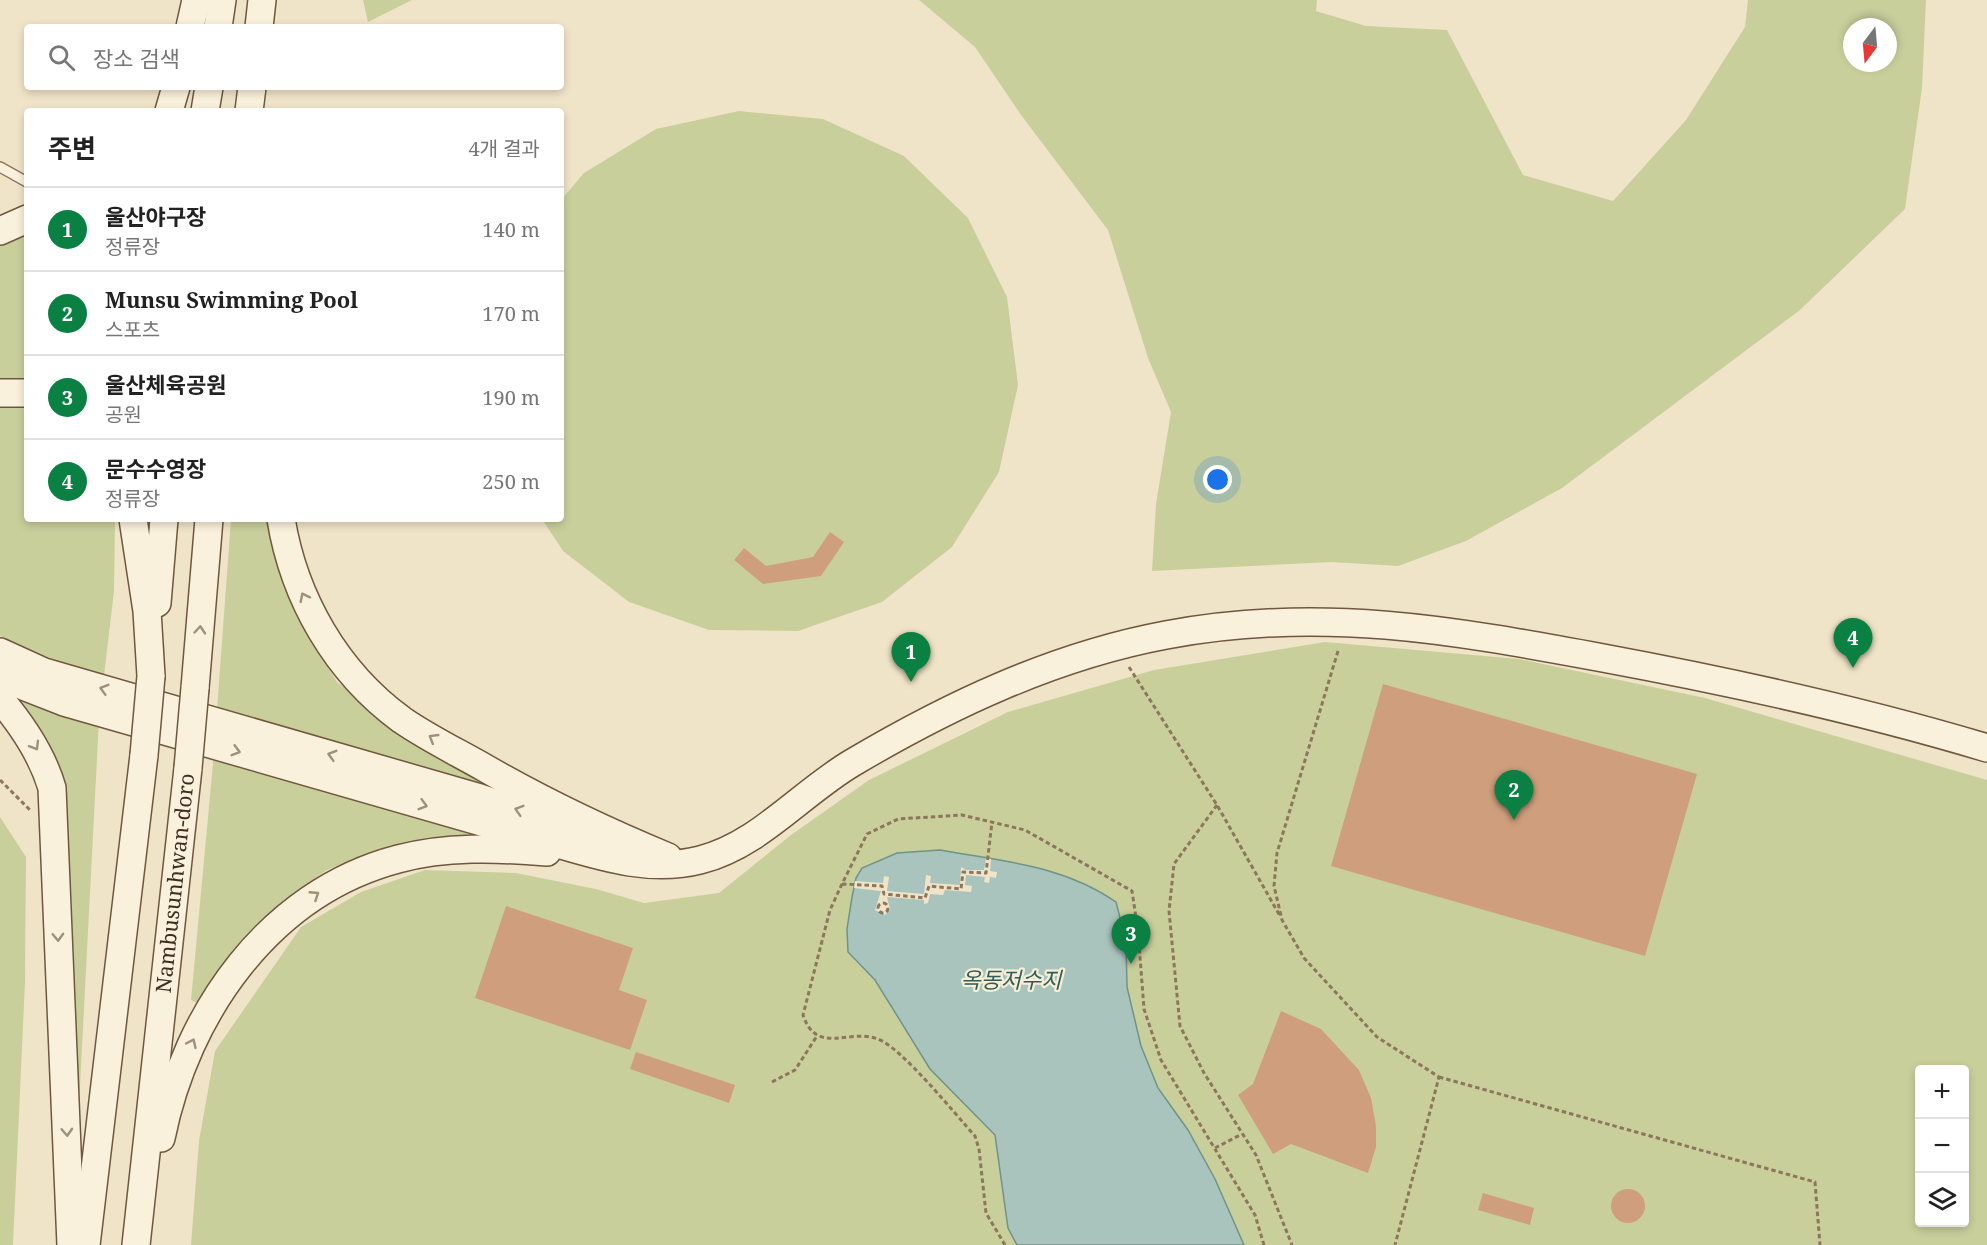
<!DOCTYPE html>
<html lang="ko">
<head>
<meta charset="utf-8">
<style>
	:root { --surface:#fff; --page:#f6f6f6; --text:#222; --muted:#767676; --line:#e0e0e0; --accent:#0b8043 }
	body { margin:0; font-family:"Noto Serif","Noto Sans KR",serif; background:var(--page); color:var(--text) }
	.controls { position:absolute; right:18px; bottom:18px; display:grid; overflow:hidden; border-radius:6px; box-shadow:0 3px 9px #0003 }
	.controls button { width:54px; height:54px; display:grid; place-items:center; padding:0; border:0; border-bottom:2px solid var(--line); background:var(--surface); color:var(--text); font:30px sans-serif }
	.compass { position:absolute; left:1843px; top:18px; width:54px; height:54px; border-radius:50%; background:var(--surface); box-shadow:0 3px 9px #0003; rotate:196deg }
	.you { position:absolute; left:1218px; top:480px; width:21px; height:21px; margin:-15px; border:4px solid #fff; border-radius:50%; background:#1a73e8; box-shadow:0 0 0 9px #1a73e833 }
	.badge { display:grid; place-items:center; width:39px; height:39px; border-radius:50%; background:var(--accent); color:#fff; font-size:20px; font-weight:700 }
	.pin { position:absolute; translate:-50% -50px; filter:drop-shadow(0 2px 3px #0008) }
	.pin::after { content:''; position:absolute; top:32px; width:21px; height:18px; background:inherit; clip-path:polygon(0 0,100% 0,50% 100%) }
	.list { margin:0; padding:0; list-style:none }
	h2 { display:flex; justify-content:space-between; align-items:center; height:78px; margin:0; padding:0 24px; font-size:26px }
	h2 small { font-size:20px; font-weight:400; color:var(--muted) }
	.list li { display:grid; grid-template-columns:39px 1fr auto; gap:18px; align-items:center; box-sizing:border-box; height:84px; padding:0 24px; border-top:2px solid var(--line) }
	.list b { display:block; font-size:22px; white-space:nowrap }
	.list p { margin:0; font-size:20px; white-space:nowrap; color:var(--muted) }
	.list em { font-size:20px; font-style:normal; color:var(--muted) }
	.icon { flex:none; width:33px; height:33px; fill:none; stroke:currentColor; stroke-width:2; stroke-linecap:round; stroke-linejoin:round }
	.map { position:relative; flex:none; width:1987px; height:1245px; overflow:hidden }
	.search { position:absolute; background:var(--surface); box-shadow:0 3px 9px #0003; left:24px; top:24px; width:540px; height:66px; display:flex; align-items:center; gap:15px; box-sizing:border-box; padding:0 21px; border-radius:6px; color:var(--muted); font-size:22px }
	.panel { position:absolute; background:var(--surface); box-shadow:0 3px 9px #0003; left:24px; top:108px; width:540px; height:414px; border-radius:6px }
	.map>svg:first-child { display:block }
	.green { fill:#c9cf9b; fill-rule:evenodd }
	.water { fill:#a9c4bc; stroke:#6f938a; stroke-width:1.5 }
	.pier { fill:#f0e4c8 }
	.building { fill:#cf9f7d }
	.lines { fill:none; stroke-linecap:round; stroke-linejoin:round }
	.lane-casing { stroke:#8d765c; stroke-width:12 }
	.secondary-casing { stroke:#6f573f; stroke-width:30 }
	.path { stroke:#8d765c; stroke-width:3; stroke-dasharray:4.5 3; stroke-linecap:butt }
	.lane { stroke:#faf1dc; stroke-width:9 }
	.secondary { stroke:#faf1dc; stroke-width:27 }
	.secondary-bridge-casing { stroke:#6f573f; stroke-width:30; stroke-linecap:butt }
	.secondary-bridge { stroke:#faf1dc; stroke-width:27 }
	.oneway { stroke:#9c907e }
	.labels { text-anchor:middle; stroke-width:4.5; stroke-linejoin:round; paint-order:stroke }
	.street-label { font-size:21px; fill:#3d2e20; stroke:#f7eed8 }
	.water-label { font-size:22px; font-style:italic; fill:#2f5d5a; stroke:#f7eed8 }
</style>
</head>
<body>
<div class="map">
<svg width="1987" height="1245" viewBox="0 0 1987 1245">
	<rect width="100%" height="100%" fill="#f0e4c8"/>
	<path class="green" d="M363,0H412L368,22Z
		M919,0H1317L1316,11L1366,26L1447,30L1523,175L1613,201L1686,120L1745,27L1748,0H1926L1922,88L1905,209L1800,310L1562,488L1466,541L1398,566L1331,562L1152,571L1156,504L1171,412L1148,358L1108,230L1021,115L975,47ZM1852,27H1888V63H1852Z
		M739,111L823,119L904,156L968,218L1007,297L1018,385L999,472L952,547L882,602L798,631L709,630L629,602L563,551L542,519H561V200L584,173L656,129Z
		M27,231V383L0,381V242Z
		M0,405L27,406V519H115L114,591L104,676L55,660L0,636Z
		M231,519H272L297,616L337,682L414,739L486,779L484,786L217,709Z
		M1325,642L1519,659L1705,698L1987,780V1245H191L199,1141L215,1051L301,927L361,892L425,870L516,873L596,889L644,903L719,893L791,835L869,780L1008,712L1154,670ZM1920,1070H1964V1222H1920Z
		M13,692L99,720L79,1105L42,735Z
		M214,753L468,829L465,840L391,845L327,870L281,903L197,1003L191,1000Z
		M0,817L26,857L25,982L13,1245H0Z"/>
	<path class="water" d="M940,850C1001,861 1063,865 1116,902L1126,941L1127,987L1141,1046L1158,1088L1188,1130L1215,1179L1244,1245H1017L1008,1228L995,1135L930,1069L875,980L848,952L847,929L852,897L856,878L862,868L897,853Z"/>
	<path class="pier" d="M986,858L991,859L990,871L997,872L996,878L990,877L989,883L984,882L985,877L966,875L965,885L972,886L971,892L945,890L943,895L930,894L928,903L924,904V900L887,897L890,909L885,915L875,910L881,891L854,888L855,881L883,883L884,876L889,877L887,891L924,894L926,875L931,876L930,883L960,885L961,867L966,870H984Z"/>
	<path class="building" d="M830,532L844,542L821,576L763,584L734,560L744,548L766,566L813,557Z
		M1383,684L1697,774L1645,956L1331,866Z
		M506,906L633,948L619,990L647,1000L630,1050L475,998Z
		M1281,1011L1321,1029L1359,1070L1371,1098L1376,1126V1147L1368,1173L1291,1144L1273,1154L1238,1095L1253,1084Z
		M636,1052L735,1085L729,1103L630,1069Z
		M1611 1206a17 17 0 1 1 34 0a17 17 0 1 1-34 0Z
		M1483,1193L1534,1208L1530,1225L1478,1210Z"/>
	<g class="lines">
		<g class="lane-casing">
			<path id="lane" d="M0,167L27,182"/>
		</g>
		<g class="secondary-casing">
			<g id="secondary">
				<path d="M190,27L196,0"/>
				<path d="M218,27L222,0"/>
				<path d="M259,27L262,0"/>
				<path d="M169,111L176,87"/>
				<path d="M205,111L209,87"/>
				<path d="M249,111L252,87"/>
				<path d="M0,231L27,219"/>
				<path d="M0,393H27"/>
				<path d="M133,519L147,611L151,676"/>
				<path d="M281,519C294,598 336,672 402,720C428,738 457,752 485,768C544,802 605,831 668,857"/>
				<path d="M157,603L164,519"/>
				<path d="M0,652L44,672L480,798L610,841"/>
				<path d="M0,677L64,702L551,842C599,856 649,873 700,860C759,845 800,794 852,763C950,705 1054,656 1166,635C1320,606 1452,630 1603,658C1732,682 1861,710 1987,748"/>
				<path d="M195,688L209,519"/>
				<path d="M0,699C23,726 42,754 52,788L71,1245"/>
				<path d="M161,1138C186,1013 269,893 398,859C446,846 497,848 547,852"/>
				<path d="M86,1245L144,755"/>
				<path id="s1" d="M136,1245L188,768"/>
			</g>
		</g>
		<path class="path" d="M1338,651L1277,853L1274,886L1282,920L1304,958L1377,1037L1439,1077L1395,1245
			M1129,667L1217,805L1280,916
			M0,780L31,811
			M1217,805L1174,864L1169,911L1180,1026L1204,1073L1256,1155L1292,1245
			M842,884L882,886L884,894L925,898L929,886L961,889L963,872L986,873L992,822
			M878 908a5 5 0 1 1 10 0a5 5 0 1 1-10 0Z
			M1439,1077L1815,1182L1820,1245
			M772,1082L795,1070L817,1036
			M1215,1148L1242,1134
			M1005,1245L986,1213L979,1149L975,1136C955,1114 902,1048 878,1039C848,1028 817,1056 803,1015L830,910L842,884L867,834L898,819L962,815L1025,830L1132,891L1138,931L1144,1009L1161,1060L1255,1215L1264,1245"/>
		<use href="#lane" class="lane"/>
		<use href="#secondary" class="secondary"/>
		<g class="secondary-bridge-casing">
			<path id="secondary-bridge" d="M144,755L151,676
				M188,768L195,688"/>
		</g>
		<use href="#secondary-bridge" class="secondary-bridge"/>
	</g>
	<defs><path id="oneway-chevron" d="M-2-3.5L2.5 0L-2 3.5" fill="none" stroke-width="1.6" stroke-linecap="round" stroke-linejoin="round" transform="scale(1.5)"/></defs>
	<g class="oneway">
		<use href="#oneway-chevron" transform="translate(304 597) rotate(-117)"/>
		<use href="#oneway-chevron" transform="translate(200 630) rotate(-85)"/>
		<use href="#oneway-chevron" transform="translate(104 689) rotate(-164)"/>
		<use href="#oneway-chevron" transform="translate(433 738) rotate(-149)"/>
		<use href="#oneway-chevron" transform="translate(35 746) rotate(59)"/>
		<use href="#oneway-chevron" transform="translate(236 751) rotate(16)"/>
		<use href="#oneway-chevron" transform="translate(332 755) rotate(-164)"/>
		<use href="#oneway-chevron" transform="translate(423 805) rotate(16)"/>
		<use href="#oneway-chevron" transform="translate(519 810) rotate(-163)"/>
		<use href="#oneway-chevron" transform="translate(315 895) rotate(-33)"/>
		<use href="#oneway-chevron" transform="translate(58 937) rotate(88)"/>
		<use href="#oneway-chevron" transform="translate(192 1043) rotate(-65)"/>
		<use href="#oneway-chevron" transform="translate(67 1132) rotate(87)"/>
	</g>
	<g class="labels">
		<g class="street-label">
			<text dy="7" stroke="none"><textPath href="#s1" startOffset="364">Nambusunhwan-doro</textPath></text>
		</g>
		<g class="water-label">
			<text x="1011" y="988">옥동저수지</text>
		</g>
	</g>
</svg>
<div class="controls">
<button>+</button>
<button>−</button>
<button><svg class="icon" aria-label="layers" viewBox="0 0 24 24"><path d="M12 4l9 5-9 5-9-5zM3 14l9 5 9-5"/></svg></button>
</div>
<svg class="compass" viewBox="-18 -18 36 36"><path d="M0-13l5 13h-10z" fill="#e53935"/><path d="M0 13l5-13h-10z" fill="#767676"/></svg>
<div class="you"></div>
<div class="pin badge" style="left:911px;top:682px">1</div>
<div class="pin badge" style="left:1514px;top:820px">2</div>
<div class="pin badge" style="left:1131px;top:964px">3</div>
<div class="pin badge" style="left:1853px;top:668px">4</div>
<div class="search"><svg class="icon" aria-label="search" viewBox="0 0 24 24"><circle cx="10" cy="10" r="6"/><path d="M15 15l6 6"/></svg>장소 검색</div>
<section class="panel">
<h2>주변<small>4개 결과</small></h2>
<ul class="list">
<li><span class="badge">1</span><div><b>울산야구장</b><p>정류장</p></div><em>140 m</em></li>
<li><span class="badge">2</span><div><b>Munsu Swimming Pool</b><p>스포츠</p></div><em>170 m</em></li>
<li><span class="badge">3</span><div><b>울산체육공원</b><p>공원</p></div><em>190 m</em></li>
<li><span class="badge">4</span><div><b>문수수영장</b><p>정류장</p></div><em>250 m</em></li>
</ul>
</section>
</div>
</body>
</html>
